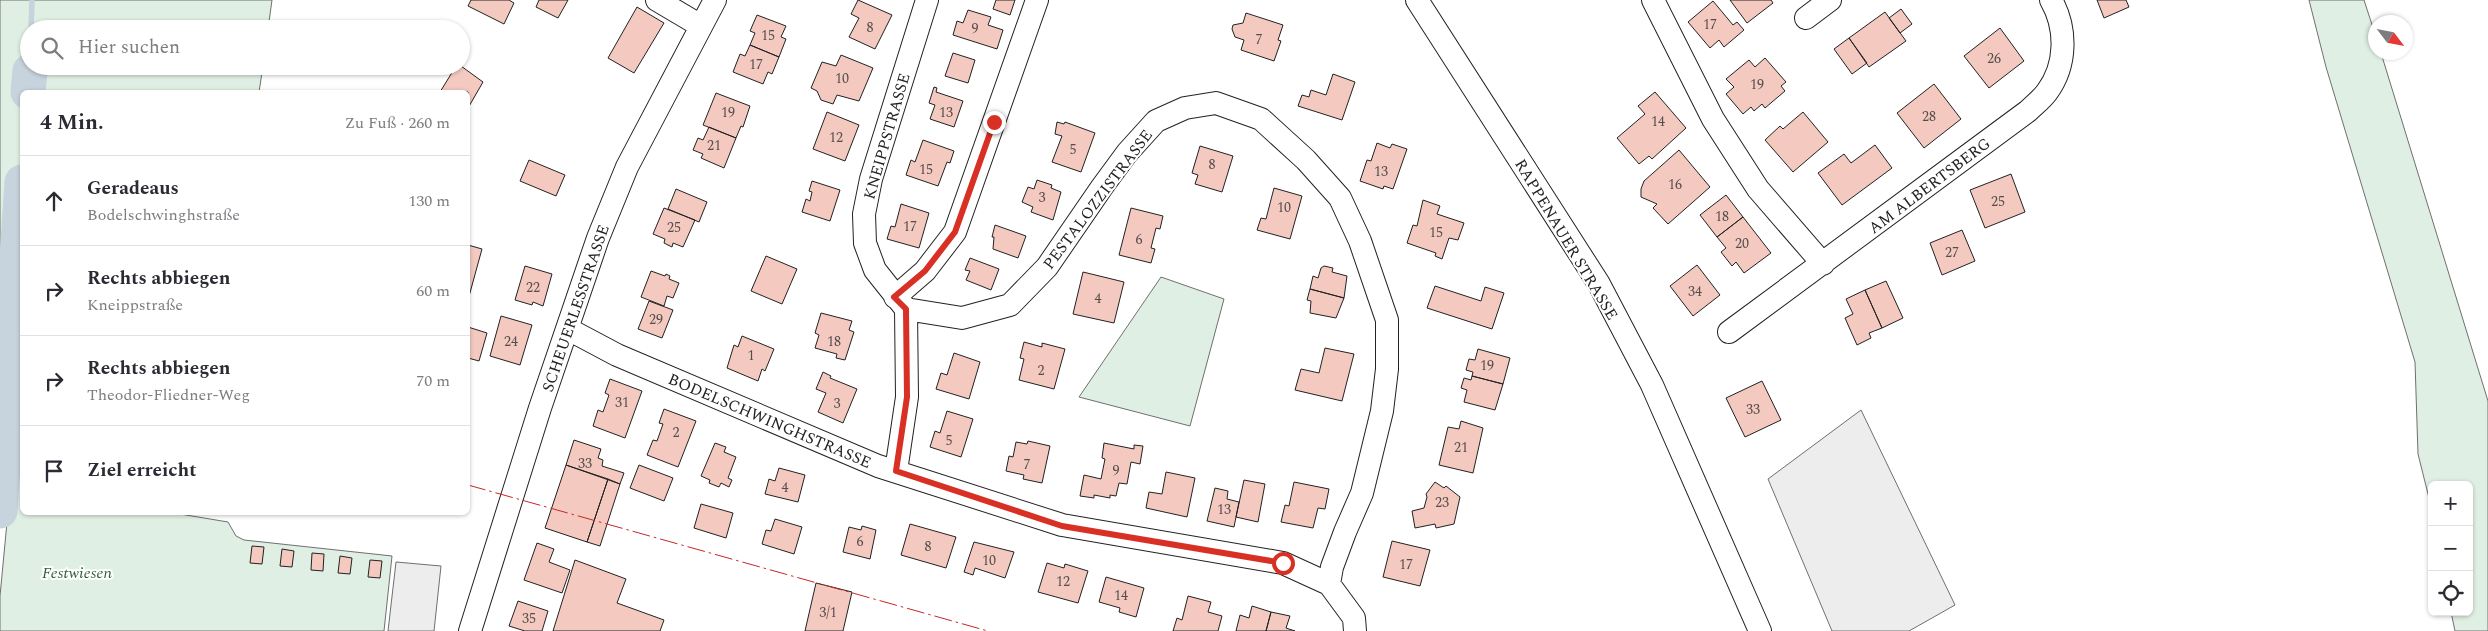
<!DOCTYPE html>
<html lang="de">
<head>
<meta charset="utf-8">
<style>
	:root { --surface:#fff; --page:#f2f2f3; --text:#2b2b33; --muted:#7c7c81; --line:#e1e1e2 }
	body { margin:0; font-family:Spectral,serif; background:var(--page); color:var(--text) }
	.controls { position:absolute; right:15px; bottom:15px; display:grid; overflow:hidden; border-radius:8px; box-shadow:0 1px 4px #0004 }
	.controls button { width:45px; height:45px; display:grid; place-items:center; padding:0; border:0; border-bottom:1px solid var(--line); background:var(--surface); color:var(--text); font:25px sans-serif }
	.compass { position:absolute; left:2368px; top:15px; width:45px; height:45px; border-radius:50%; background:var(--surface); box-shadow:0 1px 4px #0004; rotate:122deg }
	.stop { position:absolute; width:15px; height:15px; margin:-11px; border:4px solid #d93025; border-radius:50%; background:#fff }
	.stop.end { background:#d93025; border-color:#fff; box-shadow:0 1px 5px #0008 }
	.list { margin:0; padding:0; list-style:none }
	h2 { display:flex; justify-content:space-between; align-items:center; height:65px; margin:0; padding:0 20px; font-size:21px }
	h2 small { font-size:16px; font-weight:400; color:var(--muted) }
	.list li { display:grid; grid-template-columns:32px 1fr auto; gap:15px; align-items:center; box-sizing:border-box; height:90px; padding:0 20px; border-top:1px solid var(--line) }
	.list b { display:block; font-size:19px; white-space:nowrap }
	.list p { margin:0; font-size:16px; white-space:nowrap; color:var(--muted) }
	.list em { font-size:16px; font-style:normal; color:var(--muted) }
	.icon { flex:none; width:28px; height:28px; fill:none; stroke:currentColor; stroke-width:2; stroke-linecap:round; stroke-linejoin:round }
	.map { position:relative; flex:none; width:2488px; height:631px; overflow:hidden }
	.search { position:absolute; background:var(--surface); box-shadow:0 1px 4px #0004; left:20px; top:20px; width:450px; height:55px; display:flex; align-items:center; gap:12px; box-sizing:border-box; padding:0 18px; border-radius:28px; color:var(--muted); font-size:19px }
	.panel { position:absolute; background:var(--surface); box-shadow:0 1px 4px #0004; left:20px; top:90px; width:450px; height:425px; border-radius:8px }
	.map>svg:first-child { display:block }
	.green { fill:#e0efe3; stroke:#6f6f6f }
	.parking { fill:#ededed; stroke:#6f6f6f }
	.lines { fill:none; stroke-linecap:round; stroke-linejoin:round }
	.stream { stroke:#c7d3dd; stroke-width:5.5 }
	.river { stroke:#c7d3dd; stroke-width:35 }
	.building { fill:#f3c9c0; stroke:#222 }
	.minor-casing { stroke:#222; stroke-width:24 }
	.minor { stroke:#fff; stroke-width:22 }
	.power { stroke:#c62828; stroke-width:1; stroke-dasharray:18 4 2.5 4; stroke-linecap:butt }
	.route { stroke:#d93025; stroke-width:6 }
	.labels { text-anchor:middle; stroke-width:4; stroke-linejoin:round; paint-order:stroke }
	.number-label { font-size:14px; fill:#564c4a }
	.street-label { font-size:16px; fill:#222; stroke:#fff }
	.park-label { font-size:16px; font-style:italic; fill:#2f5e38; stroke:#fff }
</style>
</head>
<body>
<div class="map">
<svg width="2488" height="631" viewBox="0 0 2488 631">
	<rect width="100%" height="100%" fill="#fff"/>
	<path class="green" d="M0,0H272L268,29H29V66H263L259,92H22V512L174,513L228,522L236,536L244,540L392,556L384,631H0V596L11,480L0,479Z
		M2309,0H2364L2375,34L2376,52L2381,53L2488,401V631H2455L2451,612H2469V485H2432V510L2418,454L2415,362L2326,67Z
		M1161,277L1224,299L1190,426L1079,397Z"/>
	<path class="parking" d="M1861,410L1955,605L1909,631H1832L1768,479Z
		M396,562L441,566L434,631H388Z"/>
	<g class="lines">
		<path class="stream" d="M31,29L32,0
			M30,71V66"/>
		<path class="river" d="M28,92L30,71
			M0,511L22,182"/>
	</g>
	<path class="building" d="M471,0H509L514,3L504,24L468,6Z
		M539,0H568L558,18L536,7Z
		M858,0L892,15L875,49L849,37L859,18L851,14Z
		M996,0H1015L1010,15L993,9Z
		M1730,0H1771L1773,3L1747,23Z
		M2097,0H2126L2129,7L2104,18Z
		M1713,1L1733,25L1737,22L1744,30L1724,47L1719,40L1710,48L1688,22Z
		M637,7L664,23L634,73L608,58Z
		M1901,9L1912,24L1900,33L1889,18Z
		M968,10L991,17L988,25L1003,30L997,49L953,35L957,21L963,23Z
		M1885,12L1906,41L1869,67L1849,38Z
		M1246,13L1283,25L1278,40L1281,41L1274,61L1241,50L1244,40L1235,37L1232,29L1233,25L1243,23Z
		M757,15L786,26L781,37L786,39L779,57L750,45L755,33L750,31Z
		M2000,28L2024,61L1989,88L1964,56Z
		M1849,38L1867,63L1852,74L1834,49Z
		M750,45L779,57L772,74L768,72L763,84L733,72L740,54L745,56Z
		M953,53L975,60L968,83L945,76Z
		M841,55L873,68L859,101L837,95L833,104L821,100L817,91L811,88L822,62L836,66Z
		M1765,58L1786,82L1781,86L1785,91L1765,108L1762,104L1754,111L1751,107L1743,114L1726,94L1734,87L1726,79L1749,60L1755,67Z
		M456,66H461L483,82L468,108V92H440Z
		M1333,74L1355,82L1342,120L1298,106L1302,95L1309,97L1311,90L1326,95Z
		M1934,84L1961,119L1924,148L1897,113Z
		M934,87L937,88L936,92L963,101L954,127L930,119L935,105L929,103Z
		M1655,92L1686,128L1652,159L1649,156L1639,164L1617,138L1645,114L1638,106Z
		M716,93L750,106L743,127L741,126L736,138L703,125Z
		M827,112L859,125L845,161L813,149Z
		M1803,112L1828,142L1793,172L1765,140L1780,126L1783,129Z
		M1057,122L1064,124L1065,122L1095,133L1081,172L1052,162L1062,136L1055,134Z
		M709,127L736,138L724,168L701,158L703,154L693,150L698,138L703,140Z
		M923,140L954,151L950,163L947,162L938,186L906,175L911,160L915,162Z
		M1377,143L1390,148L1392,144L1407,149L1393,189L1384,186L1383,189L1360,181L1367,160L1371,161Z
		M1875,145L1892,168L1842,205L1818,173L1844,154L1851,163Z
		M1200,146L1233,156L1222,192L1195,184L1198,175L1192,173Z
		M1679,150L1710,187L1668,224L1653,208L1657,204L1641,197V189L1644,181Z
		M529,160L565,175L556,196L520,181Z
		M2011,174L2025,212L1985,228L1970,190Z
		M1037,180L1052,185L1051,188L1061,192L1053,220L1031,212L1033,207L1022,202L1028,187L1034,189Z
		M812,181L840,190L830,221L802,212L806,199L810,201L812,192L809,191Z
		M1274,188L1302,196L1290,239L1257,230L1261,218L1266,219Z
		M676,189L707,202L699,222L668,209Z
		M1726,195L1743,217L1717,237L1700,215Z
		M1423,200L1440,206L1437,214L1464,223L1458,240L1449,238L1442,259L1435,256L1436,253L1407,243L1413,225L1417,226Z
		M901,204L929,213L919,248L887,239L891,226L895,227Z
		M664,208L695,220L683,247L673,243L672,247L664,243L665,239L653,234Z
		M1131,208L1163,216L1160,229L1156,228L1151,248L1155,249L1151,263L1119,255Z
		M1743,217L1771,253L1744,273L1736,262L1732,266L1721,252L1726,248L1717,237Z
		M995,225L1026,236L1018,258L993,249L994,237H992Z
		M1962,230L1975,261L1942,275L1930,243Z
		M468,245L482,249L468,300Z
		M766,256L797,269L782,304L751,291Z
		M970,258L999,269L991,290L966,280L970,271L965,270Z
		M1697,265L1720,295L1693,316L1670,286Z
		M525,266L552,274L543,306L533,302L532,305L515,300Z
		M1324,266L1333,268L1332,272L1347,276L1344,298L1310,289L1313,276L1318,278L1321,268Z
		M651,271L665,276L666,274L670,276L669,279L679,283L673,298L667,296L664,306L641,297Z
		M1083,272L1124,282L1114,323L1073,314Z
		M1886,281L1903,318L1882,328L1865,290Z
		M1435,286L1481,301L1485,287L1504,293L1492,329L1427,308Z
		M1310,289L1344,298L1336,318L1310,313L1311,301L1307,300Z
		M1865,290L1882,328L1869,333L1871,338L1857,345L1845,318L1853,314L1846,299Z
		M649,301L673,310L662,338L638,329Z
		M821,313L852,321L849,330L854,332L845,360L836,358L837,354L815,348L819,335L815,333Z
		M501,316L532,325L520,365L490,356Z
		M468,327L487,333L479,361L468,358Z
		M742,336L774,349L765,371L762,369L758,381L727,368L734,345L738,347Z
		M1024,342L1042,347V343L1065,349L1054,389L1019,380L1024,359L1020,358Z
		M1325,348L1354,354L1342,401L1295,390L1301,369L1319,373Z
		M1478,349L1510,358L1503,384L1472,376L1473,372L1466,370L1469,359L1475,360Z
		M954,353L980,362L969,399L936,389L941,373L947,375Z
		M823,372L831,376L830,378L857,389L843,423L818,412L826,393L816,389Z
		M1472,376L1503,384L1495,410L1464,402L1467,390L1461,388L1464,378L1471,380Z
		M610,379L642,391L625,438L593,426L598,410L603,412L609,395L605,393Z
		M1762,381L1781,420L1745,437L1726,398Z
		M664,409L696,421L678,467L647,455L653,440L657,441L663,424L659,423Z
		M947,411L973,419L961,457L930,447L935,431L940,433Z
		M1461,421L1483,428L1473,473L1439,465L1448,427L1459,429Z
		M574,440L601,449L598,458L603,460L602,466L624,473L620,484L566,465Z
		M1028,441L1050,446L1042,483L1023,479L1024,475L1006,471L1009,456L1013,457L1016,442L1027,444Z
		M715,443L726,447L724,452L736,457L728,478L732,480L729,487L721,483L719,487L709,483L710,480L701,476Z
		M1104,443L1134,449V445L1143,446L1140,464L1131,462L1127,484L1119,483L1116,496L1110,495V498L1094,495V498L1080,496L1084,475L1101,479L1105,459L1102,458Z
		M566,465L608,479L587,542L545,528Z
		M639,465L673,478L664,501L630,488Z
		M779,468L805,475L798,502L765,494L769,479L775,481Z
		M1166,472L1195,478L1187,517L1146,508L1149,492L1162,494Z
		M608,479L620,484L600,546L587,542Z
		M1244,480L1265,484L1258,522L1236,517Z
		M1294,482L1329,489L1325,509L1318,508L1313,528L1281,522L1285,505L1289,506Z
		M1435,482L1444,488L1446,486L1460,497L1454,524L1436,528L1435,524L1415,528L1412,511L1424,508L1427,497L1426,494Z
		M1215,488L1228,491L1227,499L1239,502L1234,527L1207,521Z
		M701,504L733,513L726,538L694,528Z
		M775,519L802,527L794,554L762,544L766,530L771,531Z
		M910,524L956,537L946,568L901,555Z
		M862,526L876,530L870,559L843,552L849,527L861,530Z
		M1392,541L1430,550L1420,586L1383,577Z
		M974,542L1014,552L1005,578L975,568L973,575L964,572Z
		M537,543L554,549L549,562L570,570L562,593L524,580Z
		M252,546L264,547L262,564L250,563Z
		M282,549L294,551L292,567L280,566Z
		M312,553L324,554L323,571L311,570Z
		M340,556L352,558L350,574L338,573Z
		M370,560L382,561L380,578L368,577Z
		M575,560L626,579L617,603L664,620L660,631H553Z
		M1047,563L1064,568L1065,564L1088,571L1078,603L1038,592Z
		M1106,577L1144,588L1136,617L1119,612L1120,608L1099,602Z
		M816,583L852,592L843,631H805Z
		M1188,596L1211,602L1208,612L1222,616L1218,631H1173L1177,618L1182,620Z
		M518,601L548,611L542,631H525L509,626Z
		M1252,606L1271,612L1266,631H1236L1240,615L1249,618Z
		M1271,612L1290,616L1286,628L1295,631H1266Z"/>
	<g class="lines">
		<g class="minor-casing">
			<path id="minor" d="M657,0L701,26
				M1417,0L1599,284L1652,385L1760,631
				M1653,0L1713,119L1758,189L1823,264
				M1806,18L1830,0
				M895,297L925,271L955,232L1037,0
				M906,309L962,318L1010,305L1047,267L1102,187L1127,153L1156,121L1185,108L1216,103L1261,119L1306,160L1340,198L1360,241L1387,320V369L1382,411L1362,493L1345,532L1332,567L1329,584
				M568,329L617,355L878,466L1062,525L1283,563L1329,584L1354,618L1355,631
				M1729,332L2028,111C2034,105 2042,99 2047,92C2067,65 2067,28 2051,0
				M896,471L907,397L906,309L875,270L865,243L864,214L871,179L927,0
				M470,631L540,408L598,238L627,167L715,0"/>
		</g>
		<use href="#minor" class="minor"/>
		<path class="power" d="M468,485L988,631"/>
	</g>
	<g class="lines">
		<path class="route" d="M994,122L955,232L925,271L894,297L906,309L907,397L896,471L1062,526L1283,563"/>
	</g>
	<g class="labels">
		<g class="number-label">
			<text x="1710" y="29">17</text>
			<text x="870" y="32">8</text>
			<text x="975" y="33">9</text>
			<text x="768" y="40">15</text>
			<text x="1259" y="44">7</text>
			<text x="1994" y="63">26</text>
			<text x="756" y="69">17</text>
			<text x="842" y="83">10</text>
			<text x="1757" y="89">19</text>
			<text x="728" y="117">19</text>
			<text x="946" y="117">13</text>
			<text x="1929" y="121">28</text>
			<text x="1658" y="126">14</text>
			<text x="836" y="142">12</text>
			<text x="714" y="150">21</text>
			<text x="1073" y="154">5</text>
			<text x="1212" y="169">8</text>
			<text x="926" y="174">15</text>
			<text x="1381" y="176">13</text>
			<text x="1675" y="189">16</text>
			<text x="1042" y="202">3</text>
			<text x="1998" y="206">25</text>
			<text x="1284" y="212">10</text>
			<text x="1722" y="221">18</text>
			<text x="910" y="231">17</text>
			<text x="674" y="232">25</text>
			<text x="1436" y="237">15</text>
			<text x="1139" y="244">6</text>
			<text x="1742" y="248">20</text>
			<text x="1952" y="257">27</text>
			<text x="533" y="292">22</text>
			<text x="1695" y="296">34</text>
			<text x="1098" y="303">4</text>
			<text x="656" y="324">29</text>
			<text x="511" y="346">24</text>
			<text x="834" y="346">18</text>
			<text x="751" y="360">1</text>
			<text x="1487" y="370">19</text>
			<text x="1041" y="375">2</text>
			<text x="622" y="407">31</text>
			<text x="837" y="408">3</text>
			<text x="1753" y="414">33</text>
			<text x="676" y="437">2</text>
			<text x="949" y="445">5</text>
			<text x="1461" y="452">21</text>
			<text x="585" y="468">33</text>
			<text x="1027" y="469">7</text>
			<text x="1116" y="475">9</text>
			<text x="785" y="492">4</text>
			<text x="1442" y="507">23</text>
			<text x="1224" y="514">13</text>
			<text x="860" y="546">6</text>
			<text x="928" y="551">8</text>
			<text x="989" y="565">10</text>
			<text x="1406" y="569">17</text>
			<text x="1063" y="586">12</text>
			<text x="1121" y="600">14</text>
			<text x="828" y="617">3/1</text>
			<text x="529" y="623">35</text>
		</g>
		<g class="street-label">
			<text transform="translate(886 136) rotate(-74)" y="6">KNEIPPSTRASSE</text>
			<text transform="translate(1929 185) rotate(-37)" y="6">AM ALBERTSBERG</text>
			<text transform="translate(1097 199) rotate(-53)" y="6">PESTALOZZISTRASSE</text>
			<text transform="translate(1567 239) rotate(59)" y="6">RAPPENAUER STRASSE</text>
			<text transform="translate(575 308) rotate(-71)" y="6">SCHEUERLESSTRASSE</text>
			<text transform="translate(770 420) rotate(23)" y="6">BODELSCHWINGHSTRASSE</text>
		</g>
		<g class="park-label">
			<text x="77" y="578">Festwiesen</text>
		</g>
	</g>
</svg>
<div class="controls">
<button>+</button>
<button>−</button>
<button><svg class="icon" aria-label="locate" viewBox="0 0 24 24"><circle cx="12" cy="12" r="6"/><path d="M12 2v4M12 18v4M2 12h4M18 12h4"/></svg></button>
</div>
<svg class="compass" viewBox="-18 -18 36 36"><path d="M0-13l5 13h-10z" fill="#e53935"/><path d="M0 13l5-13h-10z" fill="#7c7c81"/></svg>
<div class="stop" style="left:1283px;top:563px"></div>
<div class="stop end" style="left:994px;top:122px"></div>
<div class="search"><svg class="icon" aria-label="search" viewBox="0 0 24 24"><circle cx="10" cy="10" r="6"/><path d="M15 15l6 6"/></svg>Hier suchen</div>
<section class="panel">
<h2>4 Min.<small>Zu Fuß · 260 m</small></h2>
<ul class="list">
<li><svg class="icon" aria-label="ahead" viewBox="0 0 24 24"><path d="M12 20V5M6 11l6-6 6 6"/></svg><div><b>Geradeaus</b><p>Bodelschwinghstraße</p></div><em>130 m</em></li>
<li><svg class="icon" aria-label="right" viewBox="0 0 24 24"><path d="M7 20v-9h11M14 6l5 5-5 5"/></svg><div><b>Rechts abbiegen</b><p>Kneippstraße</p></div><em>60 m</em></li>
<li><svg class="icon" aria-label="right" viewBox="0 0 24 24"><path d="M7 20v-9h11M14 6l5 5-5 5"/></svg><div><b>Rechts abbiegen</b><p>Theodor-Fliedner-Weg</p></div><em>70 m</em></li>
<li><svg class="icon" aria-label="arrive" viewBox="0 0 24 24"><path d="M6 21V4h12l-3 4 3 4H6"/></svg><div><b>Ziel erreicht</b></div></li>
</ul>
</section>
</div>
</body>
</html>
